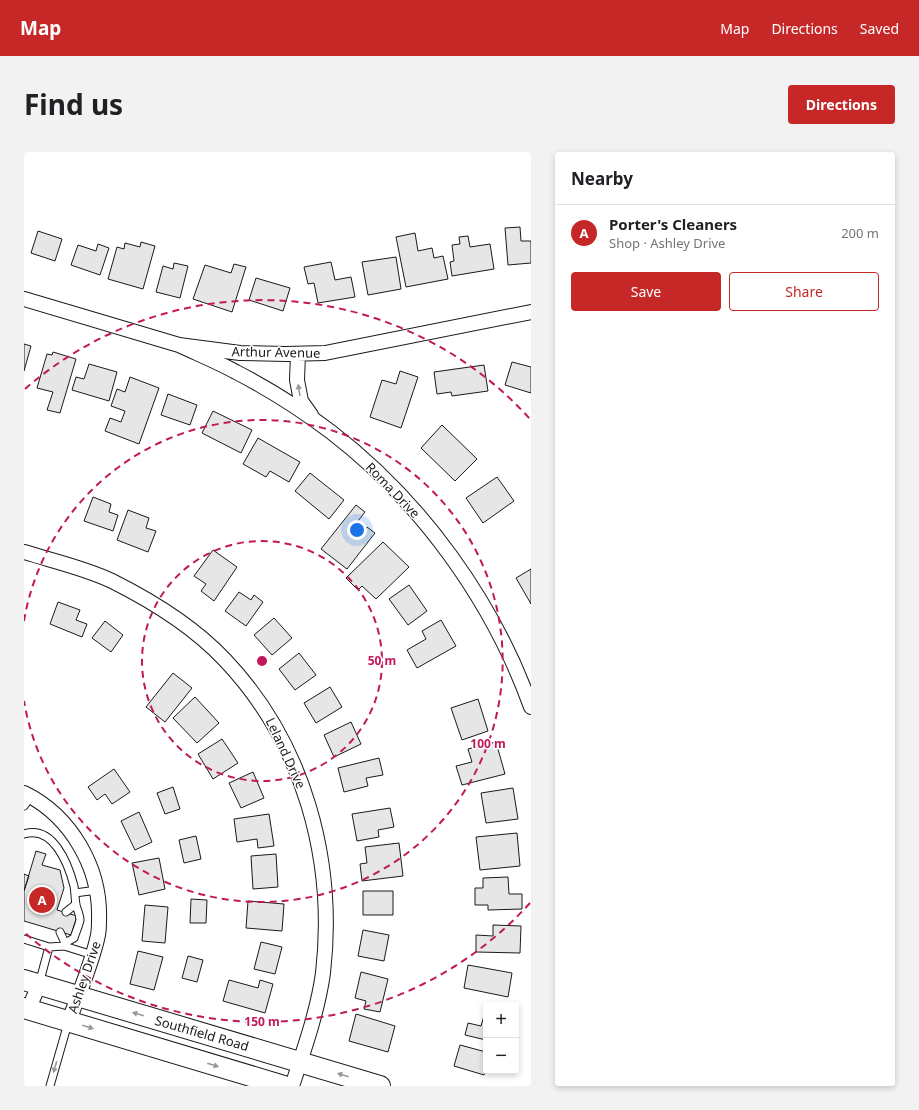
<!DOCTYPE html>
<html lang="en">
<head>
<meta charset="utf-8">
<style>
	:root { --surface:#fff; --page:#f2f2f2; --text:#202124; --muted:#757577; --line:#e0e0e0; --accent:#c62828 }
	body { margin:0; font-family:"Noto Sans",sans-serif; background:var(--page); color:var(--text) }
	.controls { position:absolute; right:12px; bottom:12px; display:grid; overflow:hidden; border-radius:4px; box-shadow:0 2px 6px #0003 }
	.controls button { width:36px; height:36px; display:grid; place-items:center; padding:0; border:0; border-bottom:1px solid var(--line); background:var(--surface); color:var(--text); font:20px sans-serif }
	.you { position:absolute; left:333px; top:378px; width:14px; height:14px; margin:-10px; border:3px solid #fff; border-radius:50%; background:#1a73e8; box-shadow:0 0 0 6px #1a73e833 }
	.badge { display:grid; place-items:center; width:26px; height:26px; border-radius:50%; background:var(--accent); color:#fff; font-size:13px; font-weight:700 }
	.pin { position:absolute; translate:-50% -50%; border:2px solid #fff; box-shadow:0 1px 4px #0006 }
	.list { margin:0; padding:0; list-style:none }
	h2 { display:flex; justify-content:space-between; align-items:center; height:52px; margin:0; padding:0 16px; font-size:17px }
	h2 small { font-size:13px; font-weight:400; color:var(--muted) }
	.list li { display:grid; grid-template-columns:26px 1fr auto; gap:12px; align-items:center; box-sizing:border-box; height:56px; padding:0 16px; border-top:1px solid var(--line) }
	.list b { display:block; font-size:15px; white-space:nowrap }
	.list p { margin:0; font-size:13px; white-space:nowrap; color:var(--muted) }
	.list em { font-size:13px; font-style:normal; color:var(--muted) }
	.actions { display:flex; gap:8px; padding:12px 16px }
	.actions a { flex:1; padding:9px 0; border:1px solid var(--accent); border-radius:4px; text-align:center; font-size:14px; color:var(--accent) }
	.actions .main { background:var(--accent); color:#fff }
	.map { position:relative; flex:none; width:507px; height:934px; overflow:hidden; border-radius:4px }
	header { display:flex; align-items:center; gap:24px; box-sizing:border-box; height:56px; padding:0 20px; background:var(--accent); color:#fff }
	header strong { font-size:19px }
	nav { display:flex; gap:22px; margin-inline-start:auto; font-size:14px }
	.intro { display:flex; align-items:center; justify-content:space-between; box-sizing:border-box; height:96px; padding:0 24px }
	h1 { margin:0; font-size:28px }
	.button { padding:10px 18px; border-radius:4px; background:var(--accent); color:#fff; font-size:14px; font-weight:700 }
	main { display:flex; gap:24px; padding:0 24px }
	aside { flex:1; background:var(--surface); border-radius:4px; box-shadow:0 2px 6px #0003 }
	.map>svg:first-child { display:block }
	.building { fill:#e6e6e6; stroke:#1a1a1a }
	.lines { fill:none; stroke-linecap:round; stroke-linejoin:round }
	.service-casing { stroke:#1a1a1a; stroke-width:9 }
	.minor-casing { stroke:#1a1a1a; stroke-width:16 }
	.secondary-casing { stroke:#1a1a1a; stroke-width:22 }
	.service { stroke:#fff; stroke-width:7 }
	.minor { stroke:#fff; stroke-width:14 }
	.secondary { stroke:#fff; stroke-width:20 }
	.oneway { fill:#989898 }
	.ring { fill:none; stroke:#c2185b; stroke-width:2; stroke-dasharray:7 5 }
	.labels { text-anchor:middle; stroke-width:3; stroke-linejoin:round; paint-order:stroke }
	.street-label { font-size:13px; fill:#1a1a1a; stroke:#fff }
	.centre { fill:#c2185b; stroke:#fff; stroke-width:2 }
	.ring-label { font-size:12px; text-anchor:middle; font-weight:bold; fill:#c2185b; stroke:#fff; stroke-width:3; stroke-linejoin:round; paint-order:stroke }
</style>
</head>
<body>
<header>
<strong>Map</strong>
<nav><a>Map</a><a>Directions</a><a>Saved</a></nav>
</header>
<div class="intro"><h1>Find us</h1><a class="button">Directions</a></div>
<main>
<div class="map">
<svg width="507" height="934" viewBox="0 0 507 934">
	<rect width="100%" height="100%" fill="#fff"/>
	<path class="building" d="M496,75L497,89H507V111L484,113L481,76Z
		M14,79L38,87L31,109L7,101Z
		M391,81L394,99L408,96L410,106L419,104L424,127L382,135L372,85Z
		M444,84L446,95L466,92L470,117L428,124L426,110L430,109L428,93L436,92L435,85Z
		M117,90L131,94L119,137L84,127L93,95L100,97L101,91L116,95Z
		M74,92L85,96L76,123L47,113L54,93L72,99Z
		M372,105L377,137L344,143L338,110Z
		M307,110L311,128L327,125L331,145L294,151L290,131L284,132L280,115Z
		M150,111L164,114L156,146L132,140L139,114L149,117Z
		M210,112L222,115L208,160L169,147L181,113L207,121Z
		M232,126L266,136L259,159L225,148Z
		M0,192L7,194L0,219Z
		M29,200L52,207L36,261L23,258L29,240L13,236L23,202L28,203Z
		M488,210L507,215V241L481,233Z
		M65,212L93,220L85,249L48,238L52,225L60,227Z
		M460,213L464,239L428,244L427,240L413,242L410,220Z
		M376,219L394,225L377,276L346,265L358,228L372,232Z
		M106,225L135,236L115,292L81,279L86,266L97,270L101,259L87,254L93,237L101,240Z
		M144,242L173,253L166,273L137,263Z
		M189,259L228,278L217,301L178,281Z
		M418,273L453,307L431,329L397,296Z
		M234,286L276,310L265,330L246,319L242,325L219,312Z
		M286,321L320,348L305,367L271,339Z
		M473,325L490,349L459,371L442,346Z
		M69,345L87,352L85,360L94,363L89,379L60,369Z
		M332,353L341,360L331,373L340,379L343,375L351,381L323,417L297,397Z
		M104,358L125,366L122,376L132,379L124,400L93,388Z
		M359,390L385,415L352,447L338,434L334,438L322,426Z
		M189,398L213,415L190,449L177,439L182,432L170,424Z
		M507,417V452L492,426Z
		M385,433L403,459L384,473L365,447Z
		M215,440L227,448L230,443L239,450L222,474L201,459Z
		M34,450L56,458L52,468L63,472L58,485L26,472Z
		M250,466L268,486L248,503L230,483Z
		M417,468L432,494L393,516L383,498L402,487L398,479Z
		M81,469L99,483L87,500L68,486Z
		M275,501L292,523L271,538L255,517Z
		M149,521L168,536L141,570L122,555Z
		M306,535L318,555L292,571L280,551Z
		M171,545L195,571L173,591L149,566Z
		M454,547L464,579L438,588L427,556Z
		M327,570L337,592L310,605L300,583Z
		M198,587L214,611L189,627L174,602Z
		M472,590L481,622L438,633L432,614L448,610L444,597Z
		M355,606L359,623L342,626L344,634L320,640L314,616Z
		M90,617L106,640L88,652L81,642L73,648L64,635Z
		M229,620L240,646L217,656L205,631Z
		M149,635L156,657L141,662L133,641Z
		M489,636L494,667L462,671L457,641Z
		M366,656L370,675L354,678L355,685L333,689L328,662Z
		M115,660L128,690L111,698L97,669Z
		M245,662L250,694L234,696L233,687L213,690L210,667Z
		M493,681L496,714L456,718L452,685Z
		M172,684L177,707L160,711L155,688Z
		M375,691L379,724L338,729L336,712L343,711L341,695Z
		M12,699L22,702L18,713L36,718L40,736L33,758L53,764L47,783L0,769V739Z
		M252,702L254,735L229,737L227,704Z
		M135,706L141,737L115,743L108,711Z
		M0,722L5,724L0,739Z
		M484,725L485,742H498V757L464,758V753H451V736H459V726Z
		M339,739H369V763H339Z
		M167,747L183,748L182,771H166Z
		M224,749L260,752L258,779L222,776Z
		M121,753L144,755L141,791L118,789Z
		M469,773L497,774L496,801L452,800V783L469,784Z
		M339,778L365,783L360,809L334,804Z
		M237,790L258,795L251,822L230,817Z
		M114,799L139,805L130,838L106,832Z
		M164,804L179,808L173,830L158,826Z
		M444,813L488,821L484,845L440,836Z
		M337,820L364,827L356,860L340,857L342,849L331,846Z
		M205,828L234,836L236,828L249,832L241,861L199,849Z
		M462,857V888L441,883L444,871L457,874Z
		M332,862L371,874L364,900L325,889Z
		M436,893L462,900V916L460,923L430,914Z"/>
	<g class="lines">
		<g class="service-casing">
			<path id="service" d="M0,654L7,645
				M0,682C29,673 44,711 50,734C51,740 51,747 52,753C53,757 56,763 56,768C55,773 52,780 50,786L41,791L40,794L25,795L0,787
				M51,741L73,738
				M42,760L52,752
				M36,780L41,791
				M40,794L69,803
				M15,832L25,795
				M26,934L44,871"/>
		</g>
		<g class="minor-casing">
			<path id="minor" d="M0,147L155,193L216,201L262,202L301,201L507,160
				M155,193C174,202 194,210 212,220C245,237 278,258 307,280C397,349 469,449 507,555
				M274,202L273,228L277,249L287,263
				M0,400C29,409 61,416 88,429C128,449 171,476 201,508C280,591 312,708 299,821C294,858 280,898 268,934
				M0,641C47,664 77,716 75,768C75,773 75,778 74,783C68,812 55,841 45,869
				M4,858L15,833"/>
		</g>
		<g class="secondary-casing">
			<path id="secondary" d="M0,828L356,934
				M0,856L260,934"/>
		</g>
		<use href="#service" class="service"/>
		<use href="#minor" class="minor"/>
		<use href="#secondary" class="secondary"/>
	</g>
	<defs><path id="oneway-solid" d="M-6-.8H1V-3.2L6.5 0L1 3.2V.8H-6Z"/></defs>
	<g class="oneway">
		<use href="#oneway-solid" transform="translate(275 238) rotate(-99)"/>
		<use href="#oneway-solid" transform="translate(114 862) rotate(-164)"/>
		<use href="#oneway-solid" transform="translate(64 875) rotate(17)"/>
		<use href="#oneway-solid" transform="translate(189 913) rotate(17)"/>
		<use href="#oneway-solid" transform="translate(31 915) rotate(107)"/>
		<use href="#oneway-solid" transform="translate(319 923) rotate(-163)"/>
	</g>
	<g class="ring">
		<circle cx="238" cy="509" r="120"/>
		<path d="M0 469A241 241 0 1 1 0 549"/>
		<path d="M506 751A361 361 0 0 1 1 781M1 237A361 361 0 0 1 506 267"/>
	</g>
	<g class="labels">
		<g class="street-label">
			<text transform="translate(252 200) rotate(1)" y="5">Arthur Avenue</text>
			<text transform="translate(369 338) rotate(46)" y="5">Roma Drive</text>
			<text transform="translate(262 601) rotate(65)" y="5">Leland Drive</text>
			<text transform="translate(60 825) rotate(-71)" y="5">Ashley Drive</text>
			<text transform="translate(178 881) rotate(16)" y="5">Southfield Road</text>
		</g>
	</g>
	<circle cx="238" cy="509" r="6" class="centre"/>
	<g class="ring-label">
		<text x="358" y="513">50 m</text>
		<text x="464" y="596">100 m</text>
		<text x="238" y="874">150 m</text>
	</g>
</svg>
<div class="controls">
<button>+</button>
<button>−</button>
</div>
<div class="you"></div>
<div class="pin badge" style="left:18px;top:748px">A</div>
</div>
<aside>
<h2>Nearby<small></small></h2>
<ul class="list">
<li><span class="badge">A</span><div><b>Porter's Cleaners</b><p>Shop · Ashley Drive</p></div><em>200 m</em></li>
</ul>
<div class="actions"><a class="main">Save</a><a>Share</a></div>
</aside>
</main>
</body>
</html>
